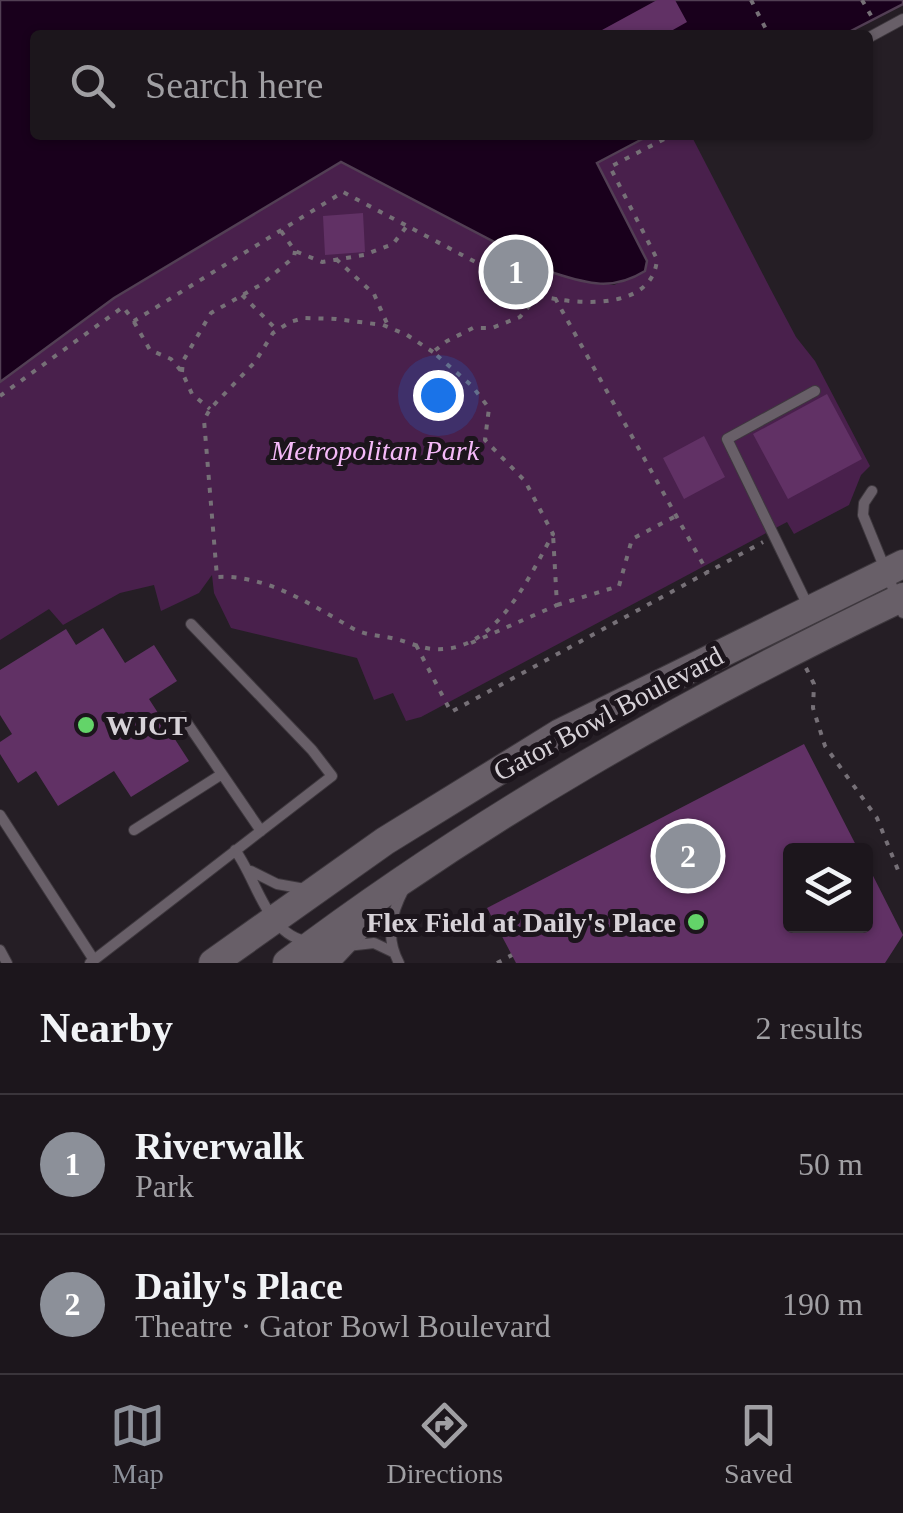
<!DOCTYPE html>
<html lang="en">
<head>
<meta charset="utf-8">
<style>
	:root { --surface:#1c161c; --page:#292329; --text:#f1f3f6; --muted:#a09fa3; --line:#3a353b; --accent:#8c9099 }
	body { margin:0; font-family:"Times New Roman",serif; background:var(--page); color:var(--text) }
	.controls { position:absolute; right:30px; bottom:30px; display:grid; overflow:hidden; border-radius:10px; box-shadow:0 2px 8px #0004 }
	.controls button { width:90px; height:90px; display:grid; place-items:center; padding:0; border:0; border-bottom:2px solid var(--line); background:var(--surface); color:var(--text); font:50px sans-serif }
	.you { position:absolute; left:438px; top:395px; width:35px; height:35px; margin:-25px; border:8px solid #fff; border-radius:50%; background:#1a73e8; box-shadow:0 0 0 15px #1a73e833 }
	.badge { display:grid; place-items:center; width:65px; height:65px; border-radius:50%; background:var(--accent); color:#fff; font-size:32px; font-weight:700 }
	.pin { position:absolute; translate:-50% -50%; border:5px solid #fff; box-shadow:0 2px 10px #0006 }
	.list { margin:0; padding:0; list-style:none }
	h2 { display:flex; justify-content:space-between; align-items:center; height:130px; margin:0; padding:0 40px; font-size:42px }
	h2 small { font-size:32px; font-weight:400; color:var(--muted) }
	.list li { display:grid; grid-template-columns:65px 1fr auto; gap:30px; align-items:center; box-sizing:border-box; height:140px; padding:0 40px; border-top:2px solid var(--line) }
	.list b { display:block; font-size:38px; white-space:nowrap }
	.list p { margin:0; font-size:32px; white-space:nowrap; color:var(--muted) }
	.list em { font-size:32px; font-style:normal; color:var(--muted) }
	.icon { flex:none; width:55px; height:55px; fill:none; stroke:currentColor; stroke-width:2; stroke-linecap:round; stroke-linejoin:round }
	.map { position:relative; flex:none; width:903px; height:963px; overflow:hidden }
	.search { position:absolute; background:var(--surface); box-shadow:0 2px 8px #0004; left:30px; right:30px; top:30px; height:110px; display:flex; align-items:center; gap:25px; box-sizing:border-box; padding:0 35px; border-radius:10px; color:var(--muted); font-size:38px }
	.sheet { height:410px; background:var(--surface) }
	nav { display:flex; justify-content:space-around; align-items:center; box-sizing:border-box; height:140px; border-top:2px solid var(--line); background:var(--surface); font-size:28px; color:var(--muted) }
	nav a { display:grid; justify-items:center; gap:5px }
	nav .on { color:var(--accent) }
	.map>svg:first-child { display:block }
	.green { fill:#49204c }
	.water { fill:#19001c; stroke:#523f54; stroke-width:2.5 }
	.building { fill:#613165 }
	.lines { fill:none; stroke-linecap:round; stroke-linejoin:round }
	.service-casing { stroke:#3e383e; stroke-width:12 }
	.secondary-casing { stroke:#3e383e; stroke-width:30 }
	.path { stroke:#767077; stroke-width:4; stroke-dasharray:5 8; stroke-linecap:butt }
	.service { stroke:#685f68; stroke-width:10 }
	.secondary { stroke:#685f68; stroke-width:28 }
	.poi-dot { fill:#63d469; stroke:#1c151c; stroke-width:4 }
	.labels { text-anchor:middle; stroke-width:10; stroke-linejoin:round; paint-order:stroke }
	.park-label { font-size:28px; font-style:italic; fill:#f5baf9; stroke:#1c151c }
	.street-label { font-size:28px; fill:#d7d2d8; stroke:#1c151c }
	.poi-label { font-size:28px; font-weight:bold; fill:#d7d2d8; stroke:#1c151c; text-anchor:start }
</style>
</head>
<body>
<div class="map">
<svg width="903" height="963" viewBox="0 0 903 963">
	<rect width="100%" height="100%" fill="#251e25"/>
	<path class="green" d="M650,135H691L771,290L796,337L815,361L870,466L861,475L849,505L794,534L787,522L421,717L406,721L393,693L374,700L357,658L231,628L214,593L212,575L199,593L161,611L154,585L120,593L63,625L49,609L0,640V382L114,298L341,162L554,273L614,285L645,271L647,260L596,163Z"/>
	<path class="water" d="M0,0H903V4L843,35H35V135H650L597,163L647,261L645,271C613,291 588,284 554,273L341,162L114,298L0,382Z"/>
	<path class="building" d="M657,0H675L687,22L664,35H605L602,30Z
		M363,213L365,252L325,255L323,216Z
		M827,394L862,459L788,499L753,434Z
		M704,436L725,477L684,499L663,458Z
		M103,628L125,663L154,645L177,681L149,699L189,761L131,797L114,771L58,806L36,771L18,783L0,754V742L12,734L0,715V670L66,629L76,645Z
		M804,744L859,851H790V926H866V862L903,935L885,963H516L487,908Z"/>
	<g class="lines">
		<g class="service-casing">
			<path id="service" d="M868,38L903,19
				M872,491L864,503L863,515L903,613
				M809,608L727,439L815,391
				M183,717L261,831
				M0,815L94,960
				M134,830L222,774
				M235,850C258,881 266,936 310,942
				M251,871L277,884L305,889
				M347,946L374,943L393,952
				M0,950L7,963
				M90,963L332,776L312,750L191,624
				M399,963C385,937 391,914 404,889"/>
		</g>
		<g class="secondary-casing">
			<path id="secondary" d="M213,963L385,841L560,733L903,564
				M287,963C479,818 686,701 903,597
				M323,963L356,928"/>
		</g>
		<path class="path" d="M751,0L769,35
			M862,0L873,19
			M281,231L295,251L322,262L364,255L393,244L407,226
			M336,259L374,294L389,328
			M242,295L277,330
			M555,298L708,573
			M134,322L150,350L171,359L182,372L192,394L210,409
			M433,352L407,335L383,325L336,319L304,318L290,322L273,333L255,362L210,409L204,420L217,577C265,574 312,605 352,628C366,636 380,635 396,639C408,642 420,648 433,649C495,654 528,579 553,534L525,481L485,440L489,408L472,386L433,352L447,341L473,328H492L520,317L538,295
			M182,372L183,361L211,313L262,284L294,257L295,251
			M0,396L123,307L134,321L343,192C388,216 434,240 479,264C498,274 520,290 541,296C577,305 653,311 657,259L610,167L672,135
			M557,605L619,586L632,539L676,516
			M471,643L557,605L553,534
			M416,645L451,712L763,542
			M806,668L814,684L813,708L825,746L877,818L900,875
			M497,963L512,955"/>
		<use href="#service" class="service"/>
		<use href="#secondary" class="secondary"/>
	</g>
	<g class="poi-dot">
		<circle cx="86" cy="725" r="10"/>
		<circle cx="696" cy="922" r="10"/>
	</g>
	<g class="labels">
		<g class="park-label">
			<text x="375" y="460">Metropolitan Park</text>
		</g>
		<g class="street-label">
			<text transform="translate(608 713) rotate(-28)" y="10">Gator Bowl Boulevard</text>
		</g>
		<g class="poi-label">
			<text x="106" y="735">WJCT</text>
			<text x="676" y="932" text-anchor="end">Flex Field at Daily's Place</text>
		</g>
	</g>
</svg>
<div class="controls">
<button><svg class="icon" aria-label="layers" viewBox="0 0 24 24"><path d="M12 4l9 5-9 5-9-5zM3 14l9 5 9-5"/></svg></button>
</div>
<div class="you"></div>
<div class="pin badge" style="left:516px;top:272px">1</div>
<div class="pin badge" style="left:688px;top:856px">2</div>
<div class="search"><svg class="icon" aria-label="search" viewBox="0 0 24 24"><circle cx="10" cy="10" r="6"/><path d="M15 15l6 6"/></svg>Search here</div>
</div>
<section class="sheet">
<h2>Nearby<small>2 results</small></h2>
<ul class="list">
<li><span class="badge">1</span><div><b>Riverwalk</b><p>Park</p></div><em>50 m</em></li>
<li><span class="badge">2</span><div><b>Daily's Place</b><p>Theatre · Gator Bowl Boulevard</p></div><em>190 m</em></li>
</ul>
</section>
<nav>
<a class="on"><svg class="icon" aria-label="map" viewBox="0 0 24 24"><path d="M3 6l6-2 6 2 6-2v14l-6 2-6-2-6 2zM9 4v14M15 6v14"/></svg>Map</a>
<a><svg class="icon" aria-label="directions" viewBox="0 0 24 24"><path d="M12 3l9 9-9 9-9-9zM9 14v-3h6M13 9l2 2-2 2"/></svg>Directions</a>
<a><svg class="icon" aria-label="saved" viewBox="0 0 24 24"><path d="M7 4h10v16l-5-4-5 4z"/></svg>Saved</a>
</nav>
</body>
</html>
